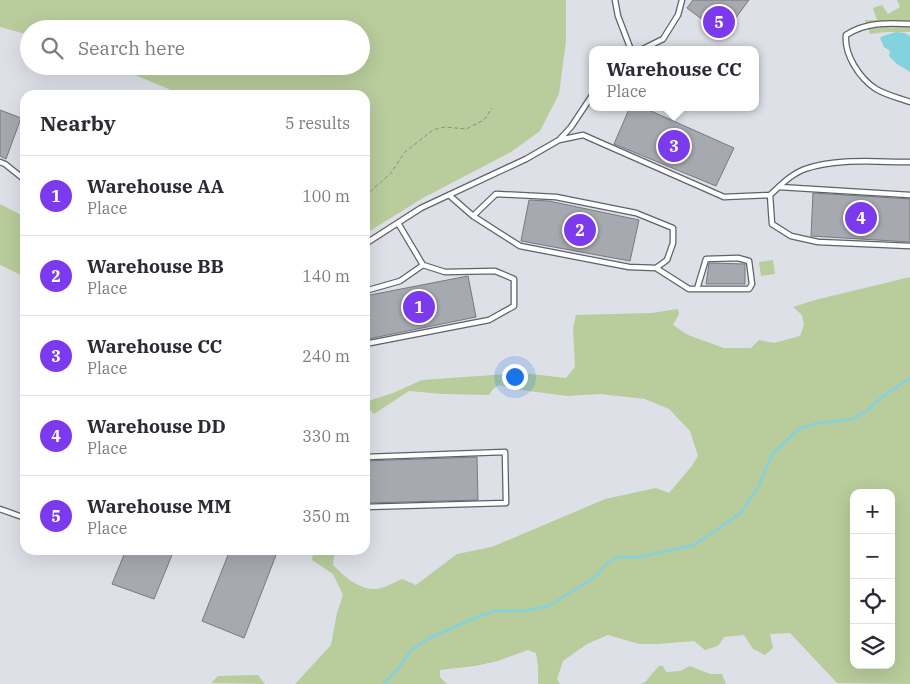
<!DOCTYPE html>
<html lang="en">
<head>
<meta charset="utf-8">
<style>
	:root { --surface:#fff; --page:#f2f2f3; --text:#2b2b33; --muted:#7c7c81; --line:#e1e1e2; --accent:#7c3aed }
	body { margin:0; font-family:"IBM Plex Serif",serif; background:var(--page); color:var(--text) }
	.controls { position:absolute; right:15px; bottom:15px; display:grid; overflow:hidden; border-radius:10px; box-shadow:0 5px 20px #0002 }
	.controls button { width:45px; height:45px; display:grid; place-items:center; padding:0; border:0; border-bottom:1px solid var(--line); background:var(--surface); color:var(--text); font:25px sans-serif }
	.you { position:absolute; left:514px; top:376px; width:18px; height:18px; margin:-12px; border:4px solid #fff; border-radius:50%; background:#1a73e8; box-shadow:0 0 0 8px #1a73e833 }
	.badge { display:grid; place-items:center; width:32px; height:32px; border-radius:50%; background:var(--accent); color:#fff; font-size:16px; font-weight:700 }
	.pin { position:absolute; translate:-50% -50%; border:2px solid #fff; box-shadow:0 1px 5px #0006 }
	.popup { position:absolute; left:589px; top:46px; width:170px; height:65px; box-sizing:border-box; display:grid; place-content:center; border-radius:10px; background:var(--surface); filter:drop-shadow(0 1px 4px #0005); font-size:16px; white-space:nowrap; color:var(--muted) }
	.popup b { font-size:19px; color:var(--text) }
	.popup::after { content:''; position:absolute; left:50%; top:100%; margin-left:-10px; border:10px solid transparent; border-top-color:var(--surface) }
	.list { margin:0; padding:0; list-style:none }
	h2 { display:flex; justify-content:space-between; align-items:center; height:65px; margin:0; padding:0 20px; font-size:21px }
	h2 small { font-size:16px; font-weight:400; color:var(--muted) }
	.list li { display:grid; grid-template-columns:32px 1fr auto; gap:15px; align-items:center; box-sizing:border-box; height:80px; padding:0 20px; border-top:1px solid var(--line) }
	.list b { display:block; font-size:19px; white-space:nowrap }
	.list p { margin:0; font-size:16px; white-space:nowrap; color:var(--muted) }
	.list em { font-size:16px; font-style:normal; color:var(--muted) }
	.icon { flex:none; width:28px; height:28px; fill:none; stroke:currentColor; stroke-width:2; stroke-linecap:round; stroke-linejoin:round }
	.map { position:relative; flex:none; width:910px; height:684px; overflow:hidden }
	.search { position:absolute; background:var(--surface); box-shadow:0 5px 20px #0002; left:20px; top:20px; width:350px; height:55px; display:flex; align-items:center; gap:12px; box-sizing:border-box; padding:0 18px; border-radius:28px; color:var(--muted); font-size:19px }
	.panel { position:absolute; background:var(--surface); box-shadow:0 5px 20px #0002; left:20px; top:90px; width:350px; height:465px; border-radius:15px }
	.map>svg:first-child { display:block }
	.green { fill:#b8cc9c; fill-rule:evenodd }
	.water { fill:#83d2de }
	.lines { fill:none; stroke-linecap:round; stroke-linejoin:round }
	.stream { stroke:#83d2de; stroke-width:2.5 }
	.building { fill:#a7a9b1; stroke:#777880 }
	.service-casing { stroke:#5f6168; stroke-width:7 }
	.path { stroke:#8b8c92; stroke-width:1; stroke-dasharray:4 2.5; stroke-linecap:butt }
	.service { stroke:#fff; stroke-width:4.5 }
</style>
</head>
<body>
<div class="map">
<svg width="910" height="684" viewBox="0 0 910 684">
	<rect width="100%" height="100%" fill="#dee0e8"/>
	<path class="green" d="M0,0H566V41L559,94L540,131L511,152L423,198L365,234V95H183L113,66H361V29H29V35L0,27Z
		M897,0H910V32H887L870,34L865,20H877L873,8L882,5L888,14L900,7Z
		M0,204L25,217V277L0,265Z
		M773,260L775,274L761,276L759,262Z
		M910,277V684L837,683L790,633L770,634L773,648L765,655L753,649L744,635L724,637L718,646L705,650L694,641L658,644H639L608,635L587,644L563,661L557,679L560,684H538V667L536,653L528,650L498,661L475,666L440,670V677L447,684H295L331,645L337,613L343,595L333,574L312,560L313,552L316,550H339L334,556L333,565C344,576 359,590 376,589C385,588 395,582 402,579L416,585L457,554L492,547L605,499L656,488L669,493L691,467L698,456L690,431L669,409L645,399L600,394L567,396L514,389L499,385L493,389L489,395L443,394L409,391L374,414L365,405V402L393,393L422,380L522,373L566,378L575,367L573,328L576,315L651,313L678,309L679,314L673,325L688,335L724,348H751L759,340L774,343L800,336L804,325L802,315L793,307L815,300ZM854,493H891V665H854Z
		M659,666H663L666,672L680,671L690,666L710,674H722L726,684H640L645,682Z
		M258,675L265,684L211,683L218,676Z"/>
	<path class="water" d="M896,32L905,33L910,36V72L897,64L889,56L890,51L884,47L880,38L883,36Z"/>
	<g class="lines">
		<path class="stream" d="M384,684L401,665L411,650L428,639L463,623L494,611H524L548,606L586,583L598,574L607,563L619,557H639L694,545L741,513L758,487L773,453L799,429L817,423L853,419L868,410L883,396L910,378"/>
	</g>
	<path class="building" d="M693,0H749L723,35L687,8Z
		M630,107H642L734,148L716,186L614,144Z
		M0,110L21,118L6,159L0,156Z
		M813,193L910,199V242L811,236Z
		M529,200L549,201L639,220L630,261L521,241Z
		M709,263L745,264V284H706Z
		M468,276L476,317L368,339L365,327V296Z
		M477,457L478,500L367,503L365,461Z
		M126,550H174L154,599L112,584Z
		M230,550H278L244,638L202,621Z"/>
	<g class="lines">
		<g class="service-casing">
			<path id="service" d="M615,0L618,16L631,50
				M910,24C887,23 866,22 846,35C844,54 859,78 876,89C886,95 899,98 910,102
				M641,50L663,39L678,15L682,0
				M559,140L583,135L724,197L770,195C780,186 791,174 805,169C838,158 875,162 910,162
				M0,162L5,164L25,180
				M779,187L910,195
				M449,195L473,216L520,246L629,267L656,268L667,260L673,243V228L636,213L556,197L496,194L473,216
				M770,195L772,224L791,236L818,242L910,246
				M365,244L421,208L526,159L559,140L571,127L593,94
				M656,268L689,289H749L752,284L749,261L738,258L706,259L697,289
				M365,291L400,281L423,265
				M365,344L489,320L514,306V279L495,271L445,272L423,265L398,223
				M365,457L505,452L506,503L365,507
				M0,509L25,518"/>
		</g>
		<path class="path" d="M365,196L391,173L405,152L433,130L445,127L466,129L484,120L492,108"/>
		<use href="#service" class="service"/>
	</g>
</svg>
<div class="controls">
<button>+</button>
<button>−</button>
<button><svg class="icon" aria-label="locate" viewBox="0 0 24 24"><circle cx="12" cy="12" r="6"/><path d="M12 2v4M12 18v4M2 12h4M18 12h4"/></svg></button>
<button><svg class="icon" aria-label="layers" viewBox="0 0 24 24"><path d="M12 4l9 5-9 5-9-5zM3 14l9 5 9-5"/></svg></button>
</div>
<div class="you"></div>
<div class="pin badge" style="left:419px;top:307px">1</div>
<div class="pin badge" style="left:580px;top:230px">2</div>
<div class="pin badge" style="left:674px;top:146px">3</div>
<div class="popup"><b>Warehouse CC</b>Place</div>
<div class="pin badge" style="left:861px;top:218px">4</div>
<div class="pin badge" style="left:719px;top:22px">5</div>
<div class="search"><svg class="icon" aria-label="search" viewBox="0 0 24 24"><circle cx="10" cy="10" r="6"/><path d="M15 15l6 6"/></svg>Search here</div>
<section class="panel">
<h2>Nearby<small>5 results</small></h2>
<ul class="list">
<li><span class="badge">1</span><div><b>Warehouse AA</b><p>Place</p></div><em>100 m</em></li>
<li><span class="badge">2</span><div><b>Warehouse BB</b><p>Place</p></div><em>140 m</em></li>
<li><span class="badge">3</span><div><b>Warehouse CC</b><p>Place</p></div><em>240 m</em></li>
<li><span class="badge">4</span><div><b>Warehouse DD</b><p>Place</p></div><em>330 m</em></li>
<li><span class="badge">5</span><div><b>Warehouse MM</b><p>Place</p></div><em>350 m</em></li>
</ul>
</section>
</div>
</body>
</html>
